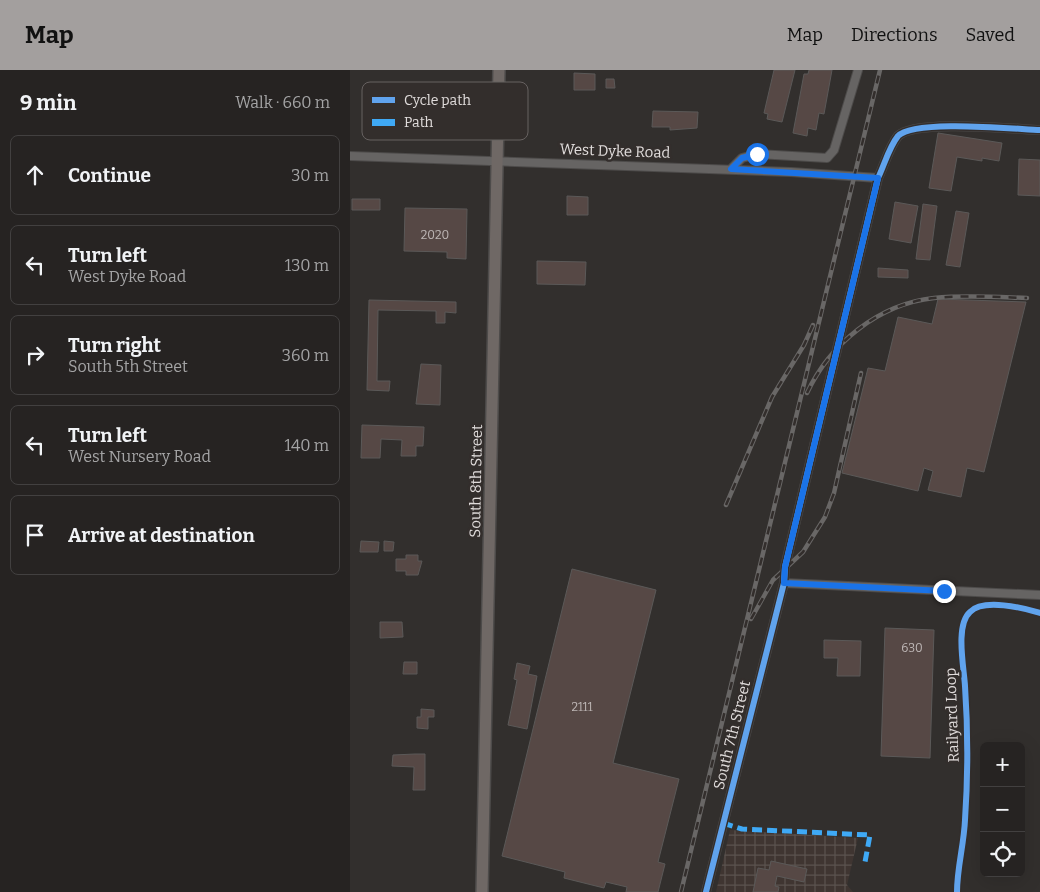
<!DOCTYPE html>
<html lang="en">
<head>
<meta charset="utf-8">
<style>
	:root { --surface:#262322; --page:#2e2b2a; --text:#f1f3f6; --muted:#a4a4a5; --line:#424040; --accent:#a39f9e }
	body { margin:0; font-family:Bitter,serif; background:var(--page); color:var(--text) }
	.controls { position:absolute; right:15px; bottom:15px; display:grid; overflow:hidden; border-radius:8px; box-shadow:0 5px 20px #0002 }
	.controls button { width:45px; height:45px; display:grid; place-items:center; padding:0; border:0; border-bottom:1px solid var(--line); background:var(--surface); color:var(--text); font:25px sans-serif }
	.stop { position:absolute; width:15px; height:15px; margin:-11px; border:4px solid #1a73e8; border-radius:50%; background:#fff }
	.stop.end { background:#1a73e8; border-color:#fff; box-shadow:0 1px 5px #0008 }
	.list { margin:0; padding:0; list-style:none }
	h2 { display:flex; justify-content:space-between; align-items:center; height:65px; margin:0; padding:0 20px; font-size:21px }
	h2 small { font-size:16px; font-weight:400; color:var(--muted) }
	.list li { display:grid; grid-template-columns:32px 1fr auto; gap:15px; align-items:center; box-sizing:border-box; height:80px; margin:0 10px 10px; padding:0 10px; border:1px solid var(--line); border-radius:8px }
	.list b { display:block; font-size:19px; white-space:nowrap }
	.list p { margin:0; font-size:16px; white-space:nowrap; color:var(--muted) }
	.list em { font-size:16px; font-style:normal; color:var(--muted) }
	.icon { flex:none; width:28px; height:28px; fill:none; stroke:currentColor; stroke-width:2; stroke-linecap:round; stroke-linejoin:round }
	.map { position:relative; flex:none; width:690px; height:822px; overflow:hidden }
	header { display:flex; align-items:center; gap:30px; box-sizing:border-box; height:70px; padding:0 25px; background:var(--accent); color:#111 }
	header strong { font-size:24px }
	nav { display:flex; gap:28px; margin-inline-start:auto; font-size:18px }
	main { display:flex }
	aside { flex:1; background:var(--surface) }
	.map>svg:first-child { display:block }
	.industrial { fill:url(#industrial-grid) }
	.building { fill:#564845; stroke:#5b5958 }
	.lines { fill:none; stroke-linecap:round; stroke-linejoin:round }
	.minor-casing { stroke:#4d4b4a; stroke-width:10 }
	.primary-casing { stroke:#4d4b4a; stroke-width:14 }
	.minor { stroke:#666463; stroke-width:8 }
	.primary { stroke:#6f6865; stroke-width:11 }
	.rail-casing { stroke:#696766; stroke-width:4.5 }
	.rail { stroke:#332e2c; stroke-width:2.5; stroke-dasharray:8; stroke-linecap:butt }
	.quiet { stroke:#3fa9f5; stroke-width:5; stroke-dasharray:10 5; stroke-linecap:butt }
	.cycleway-casing { stroke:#332e2c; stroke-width:9 }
	.cycleway { stroke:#60a3ed; stroke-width:6 }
	.route { stroke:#1a73e8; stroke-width:6 }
	.labels { text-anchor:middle; stroke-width:5; stroke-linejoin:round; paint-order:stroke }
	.number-label { font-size:12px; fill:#beb7b6 }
	.street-label { font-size:15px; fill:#e0dcdb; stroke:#332e2c }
	.key { fill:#332e2c; stroke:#676261; stroke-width:1 }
	.key-label { font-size:14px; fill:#e0dcdb }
</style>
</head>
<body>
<header>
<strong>Map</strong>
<nav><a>Map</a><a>Directions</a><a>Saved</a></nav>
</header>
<main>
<aside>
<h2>9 min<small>Walk · 660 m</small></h2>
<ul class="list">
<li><svg class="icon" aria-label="ahead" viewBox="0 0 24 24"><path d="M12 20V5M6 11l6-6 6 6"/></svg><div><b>Continue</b></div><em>30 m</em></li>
<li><svg class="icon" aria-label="left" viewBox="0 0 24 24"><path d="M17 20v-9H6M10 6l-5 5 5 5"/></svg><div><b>Turn left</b><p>West Dyke Road</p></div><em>130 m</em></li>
<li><svg class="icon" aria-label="right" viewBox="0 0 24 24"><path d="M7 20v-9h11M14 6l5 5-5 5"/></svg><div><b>Turn right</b><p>South 5th Street</p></div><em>360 m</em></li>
<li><svg class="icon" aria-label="left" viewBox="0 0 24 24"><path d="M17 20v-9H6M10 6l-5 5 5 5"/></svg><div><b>Turn left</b><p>West Nursery Road</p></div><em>140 m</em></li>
<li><svg class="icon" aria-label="arrive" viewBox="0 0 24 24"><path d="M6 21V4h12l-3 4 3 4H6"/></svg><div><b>Arrive at destination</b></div></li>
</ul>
</aside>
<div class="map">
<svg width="690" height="822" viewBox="0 0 690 822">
	<defs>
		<pattern id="industrial-grid" width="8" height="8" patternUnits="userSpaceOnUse" patternTransform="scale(1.25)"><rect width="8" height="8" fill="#3f3531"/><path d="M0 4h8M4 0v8" fill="none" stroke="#5a524e"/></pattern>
	</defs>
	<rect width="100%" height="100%" fill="#322f2d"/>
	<path class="industrial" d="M380,760L508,768L497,815L503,822H366Z"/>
	<path class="building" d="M424,0H445L432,52L417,49L418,44L414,43Z
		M459,0H482L474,44L469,43L466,60L458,58L457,66L443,63L454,4H458Z
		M224,3L245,4V20H224Z
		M256,9H264L265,18H256Z
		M303,41L348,42L347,58L320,60V57H302Z
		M588,63L652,73L649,91L632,88V91L607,87L601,121L579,118Z
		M669,89L690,90V126L668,125Z
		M217,126L238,127V145H217Z
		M2,129H30V140H2Z
		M545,132L568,136L561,173L539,169Z
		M573,134L587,136L580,190L566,189Z
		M55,138L117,139L116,189L97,188V182L54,181Z
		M606,141L619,143L610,197L596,195Z
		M187,191L236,192L235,215L187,214Z
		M528,198L558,200V208L528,207Z
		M588,229L676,232L634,402L617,398L611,427L578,420L583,401L574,398L568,421L492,403L518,298L535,301L548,247L582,254Z
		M19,230L106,232V243L95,242V253H86V241L28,240L27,311H40L39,321L17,320Z
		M71,294L91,295L90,335L66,334Z
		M12,355L74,357L73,376H66V386H51L52,370L31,369L30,388H11Z
		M11,471L29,472L28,482H10Z
		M34,471L44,472L43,481H34Z
		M56,485H68V491H72L68,505H56V501H46V489H56Z
		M222,499L306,520L263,693L329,709L308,792L315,794L308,822H276L277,817L256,812L254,818L214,808L215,802L152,786Z
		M30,552H52L53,567L30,568Z
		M535,558L584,560L580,688L531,686Z
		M474,570L511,571L510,606H487L488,588H474Z
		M54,592H67V604H53Z
		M167,593L180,596L178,604L187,606L177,659L158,655L167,610L164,609Z
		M71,639L84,640V647H78V659L67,658V647H71Z
		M65,684H75V720H63L64,697L42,696L43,685Z
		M421,791L457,799L454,812L427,806L425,816L429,817L428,822H403L408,798L419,800Z"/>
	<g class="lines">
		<g class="minor-casing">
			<path id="minor" d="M0,86L441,102L528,108
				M381,99L392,88L407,84L477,88L484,80L508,0
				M434,513L690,525
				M356,822L434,513L435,497L528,108C534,96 539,77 548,66C564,49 664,59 690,60"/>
		</g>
		<g class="primary-casing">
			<path id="primary" d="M132,822L149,0"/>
		</g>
		<use href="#minor" class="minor"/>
		<use href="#primary" class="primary"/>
		<g class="rail-casing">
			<path id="rail" d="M457,323C480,274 528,234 584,228C615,225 646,227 677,228
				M376,435L422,327L454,275L463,255
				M401,549L423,510L453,482L475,447L484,423L511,303
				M331,822L530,0"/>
		</g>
		<use href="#rail" class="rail"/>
		<path class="quiet" d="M373,753L392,759L520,765L515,792"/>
		<g class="cycleway-casing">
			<path id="cycleway" d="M356,822L434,513L435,497L528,108C534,96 539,77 548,66C564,49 664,59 690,60
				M607,822C607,798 614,774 615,750C618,706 618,660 615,616C614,598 605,555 620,542C633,528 674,538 690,543"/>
		</g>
		<use href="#cycleway" class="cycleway"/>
	</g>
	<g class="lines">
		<path class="route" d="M407,84L392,88L381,99L528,108L435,497L434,513L594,521"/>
	</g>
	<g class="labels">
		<g class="number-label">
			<text x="85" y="169">2020</text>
			<text x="562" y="582">630</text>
			<text x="232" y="641">2111</text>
		</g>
		<g class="street-label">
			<text transform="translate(265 81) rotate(2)" y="5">West Dyke Road</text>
			<text transform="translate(126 411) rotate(-89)" y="5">South 8th Street</text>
			<text transform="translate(602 645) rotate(-92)" y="5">Railyard Loop</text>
			<text transform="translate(382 665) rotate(-76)" y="5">South 7th Street</text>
		</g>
	</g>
	<rect x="12" y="12" width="166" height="58" rx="8" class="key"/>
	<rect x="22" y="27" width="23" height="6" fill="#60a3ed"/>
	<rect x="22" y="49" width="23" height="7" fill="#3fa9f5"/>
	<g class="key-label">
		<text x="54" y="35">Cycle path</text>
		<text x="54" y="57">Path</text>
	</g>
</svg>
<div class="controls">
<button>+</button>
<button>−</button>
<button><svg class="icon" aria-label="locate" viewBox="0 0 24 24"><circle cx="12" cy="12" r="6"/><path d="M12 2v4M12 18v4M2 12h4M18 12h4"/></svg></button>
</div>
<div class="stop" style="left:407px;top:84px"></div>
<div class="stop end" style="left:594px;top:521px"></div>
</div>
</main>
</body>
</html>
